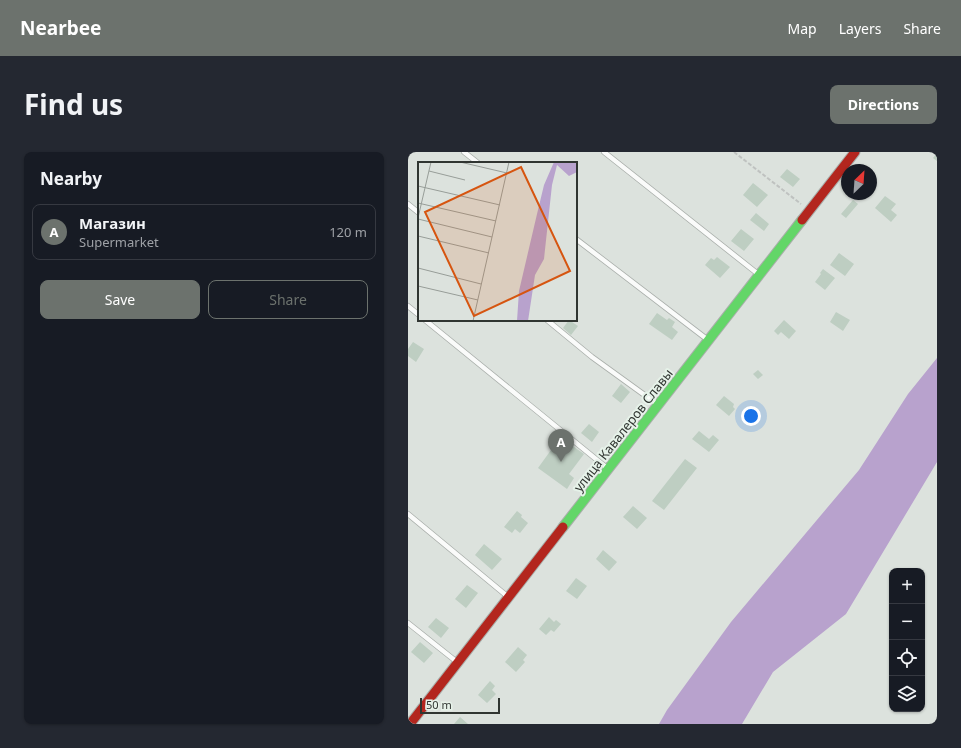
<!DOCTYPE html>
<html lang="en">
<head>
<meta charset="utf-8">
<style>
	:root { --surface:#171b24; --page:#242831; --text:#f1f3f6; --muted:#9ea1a6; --line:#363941; --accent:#6c726d }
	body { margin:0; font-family:"Noto Sans",sans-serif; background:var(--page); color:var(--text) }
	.controls { position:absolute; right:12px; bottom:12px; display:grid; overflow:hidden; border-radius:8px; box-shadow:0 1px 3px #0004 }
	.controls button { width:36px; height:36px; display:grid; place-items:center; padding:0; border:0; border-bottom:1px solid var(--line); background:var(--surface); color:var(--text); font:20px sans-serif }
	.compass { position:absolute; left:433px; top:12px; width:36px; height:36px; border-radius:50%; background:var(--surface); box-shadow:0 1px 3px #0004; rotate:25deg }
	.scale { position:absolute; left:12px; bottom:10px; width:80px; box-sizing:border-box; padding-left:4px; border:2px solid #303531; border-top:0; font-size:11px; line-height:14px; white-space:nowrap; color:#303531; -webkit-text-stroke:3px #e6f2e9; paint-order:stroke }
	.you { position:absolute; left:343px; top:264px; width:14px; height:14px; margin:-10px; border:3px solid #fff; border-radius:50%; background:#1a73e8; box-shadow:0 0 0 6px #1a73e833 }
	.badge { display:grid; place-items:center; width:26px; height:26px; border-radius:50%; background:var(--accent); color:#fff; font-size:13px; font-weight:700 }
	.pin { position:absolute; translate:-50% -33px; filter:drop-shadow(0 1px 2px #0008) }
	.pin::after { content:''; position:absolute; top:21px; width:14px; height:12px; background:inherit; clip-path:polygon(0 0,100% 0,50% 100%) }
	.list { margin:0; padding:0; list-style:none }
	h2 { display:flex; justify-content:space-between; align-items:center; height:52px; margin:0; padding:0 16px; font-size:17px }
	h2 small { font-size:13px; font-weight:400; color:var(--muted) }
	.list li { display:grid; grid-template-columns:26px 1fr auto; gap:12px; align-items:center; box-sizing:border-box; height:56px; margin:0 8px 8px; padding:0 8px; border:1px solid var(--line); border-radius:8px }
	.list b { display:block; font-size:15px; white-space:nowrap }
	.list p { margin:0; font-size:13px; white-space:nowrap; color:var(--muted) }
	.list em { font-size:13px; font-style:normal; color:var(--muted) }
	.actions { display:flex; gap:8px; padding:12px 16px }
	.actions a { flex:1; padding:9px 0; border:1px solid var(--accent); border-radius:8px; text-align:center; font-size:14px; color:var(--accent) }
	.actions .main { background:var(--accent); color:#fff }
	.icon { flex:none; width:22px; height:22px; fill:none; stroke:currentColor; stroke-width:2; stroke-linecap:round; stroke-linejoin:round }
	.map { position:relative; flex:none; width:529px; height:572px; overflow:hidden; border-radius:8px }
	header { display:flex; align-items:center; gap:24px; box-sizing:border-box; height:56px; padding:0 20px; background:var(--accent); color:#fff }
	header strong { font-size:19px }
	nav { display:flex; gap:22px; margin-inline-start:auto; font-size:14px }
	.intro { display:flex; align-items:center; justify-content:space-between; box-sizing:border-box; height:96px; padding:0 24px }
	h1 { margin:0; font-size:28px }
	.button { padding:10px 18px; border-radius:8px; background:var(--accent); color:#fff; font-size:14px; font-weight:700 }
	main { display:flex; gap:24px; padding:0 24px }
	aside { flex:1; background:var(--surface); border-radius:8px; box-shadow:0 1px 3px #0004 }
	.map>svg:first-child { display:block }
	.water { fill:#b8a2cd }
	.building { fill:#becec2 }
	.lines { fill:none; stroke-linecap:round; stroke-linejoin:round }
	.lane-casing { stroke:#a9aeaa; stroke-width:6 }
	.fast-casing { stroke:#a9aeaa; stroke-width:11 }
	.jam-casing { stroke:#a9aeaa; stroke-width:11 }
	.path { stroke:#bfc2c0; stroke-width:2; stroke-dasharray:4 2; stroke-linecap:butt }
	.lane { stroke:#fafbfa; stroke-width:4.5 }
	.fast { stroke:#63d668; stroke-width:9 }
	.jam { stroke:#b3261e; stroke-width:9 }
	.labels { text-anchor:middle; stroke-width:4; stroke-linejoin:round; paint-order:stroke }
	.street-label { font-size:13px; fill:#303531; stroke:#e6f2e9 }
	.inset-road { fill:none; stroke:#979d98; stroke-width:1 }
	.view { fill:#d65510; fill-opacity:0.15; stroke:#d65510; stroke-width:2 }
	.inset-edge { fill:none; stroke:#303531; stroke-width:2 }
</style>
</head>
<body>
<header>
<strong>Nearbee</strong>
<nav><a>Map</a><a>Layers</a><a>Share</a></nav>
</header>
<div class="intro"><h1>Find us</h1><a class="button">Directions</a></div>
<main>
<aside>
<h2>Nearby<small></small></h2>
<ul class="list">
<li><span class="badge">A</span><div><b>Магазин</b><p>Supermarket</p></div><em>120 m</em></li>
</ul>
<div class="actions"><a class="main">Save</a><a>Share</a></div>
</aside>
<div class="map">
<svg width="529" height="572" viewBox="0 0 529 572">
	<rect width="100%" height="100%" fill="#dce2dd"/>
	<path class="water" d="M529,206V310L438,462L365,520L334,572H251L259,558L323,470L451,318L500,242Z"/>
	<path class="building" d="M529,1V9L525,6Z
		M379,17L392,27L385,35L372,25Z
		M345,31L360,43L349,55L335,43Z
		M477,44L488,52L483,58L489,63L483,70L467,56Z
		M445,48L450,52L438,66L433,62Z
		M348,61L361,72L356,79L342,68Z
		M333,77L346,87L336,99L323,89Z
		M431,101L446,112L437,124L422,113Z
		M309,105L322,115L312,126L297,113L303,106L306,108Z
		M415,117L427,126L417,138L407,130L413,122L412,121Z
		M428,160L442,168L435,179L422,170Z
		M249,161L259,168L261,166L267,170L264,175L270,180L264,188L241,172Z
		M161,168L170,174L163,183L155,176Z
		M376,168L388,179L381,187L373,180L370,183L366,179Z
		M5,190L16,197L8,210L0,204V197Z
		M350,218L355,223L350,227L345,222Z
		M213,232L222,240L213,251L204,244Z
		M316,244L326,252L325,255L327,257L321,264L308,253Z
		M181,272L191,280L184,290L173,281Z
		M291,279L301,287L305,283L311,288L301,300L284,287Z
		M159,290L176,302L161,322L166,326L159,337L130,316L143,298L150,303Z
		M277,307L289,316L256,358L244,349Z
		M225,354L239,366L229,377L215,365Z
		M109,359L114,363L113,365L120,371L112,381L107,377L104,381L96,375Z
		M76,392L94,407L84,418L67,403Z
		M195,398L209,410L201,419L188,407Z
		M168,426L179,434L169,447L158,439Z
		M59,433L70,441L58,456L47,447Z
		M141,465L146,470L148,468L153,472L146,480L143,478L138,483L131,477Z
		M28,466L41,476L33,486L20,475Z
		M12,490L25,501L16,511L3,500Z
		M110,495L119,503L115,508L117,510L108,520L97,510Z
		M82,529L87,534L84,538L88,542L79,551L70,543Z
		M52,565L60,572H46Z"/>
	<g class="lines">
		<g class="lane-casing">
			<path id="lane" d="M56,0L70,11
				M196,0L350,122
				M0,52L11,61
				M168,87L300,188
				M0,154L11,163
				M17,168L199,316
				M139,168L184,205L249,252
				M0,362L99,444
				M0,471L49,510"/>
		</g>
		<g class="fast-casing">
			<path id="fast" d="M155,375L394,68"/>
		</g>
		<g class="jam-casing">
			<path id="jam" d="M394,68L447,0
				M2,572L155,375"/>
		</g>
		<path class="path" d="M326,0L393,52"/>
		<use href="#lane" class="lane"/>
		<use href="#fast" class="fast"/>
		<use href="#jam" class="jam"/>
	</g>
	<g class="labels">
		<g class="street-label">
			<text transform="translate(215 278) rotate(-52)" y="5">улица Кавалеров Славы</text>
		</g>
	</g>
	<g transform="translate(10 10)">
		<rect width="159" height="159" fill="#dce2dd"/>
		<path d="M136,0H159V10L151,14L139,3L134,23L126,97L117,113L110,159H99L101,129L119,52L126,23Z" fill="#b8a2cd"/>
		<path class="inset-road" d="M42,0L89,11M11,9L47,18M0,24L82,43M0,41L78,59M0,56L13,0M0,57L74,75M0,74L71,91M0,106L63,122M0,124L60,138M55,159L91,0"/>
		<path class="view" d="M103,5L152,109L56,154L7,50Z"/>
		<rect width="159" height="159" class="inset-edge"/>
	</g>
</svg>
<div class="controls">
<button>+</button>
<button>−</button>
<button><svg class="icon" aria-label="locate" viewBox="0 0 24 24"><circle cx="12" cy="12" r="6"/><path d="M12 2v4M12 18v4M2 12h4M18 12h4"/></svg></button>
<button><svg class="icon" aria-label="layers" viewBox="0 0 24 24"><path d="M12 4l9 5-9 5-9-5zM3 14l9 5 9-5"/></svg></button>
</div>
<svg class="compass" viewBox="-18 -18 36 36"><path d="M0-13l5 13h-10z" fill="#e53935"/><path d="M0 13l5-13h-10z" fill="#9ea1a6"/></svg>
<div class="scale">50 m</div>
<div class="you"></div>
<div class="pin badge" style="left:153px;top:310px">A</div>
</div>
</main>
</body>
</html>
